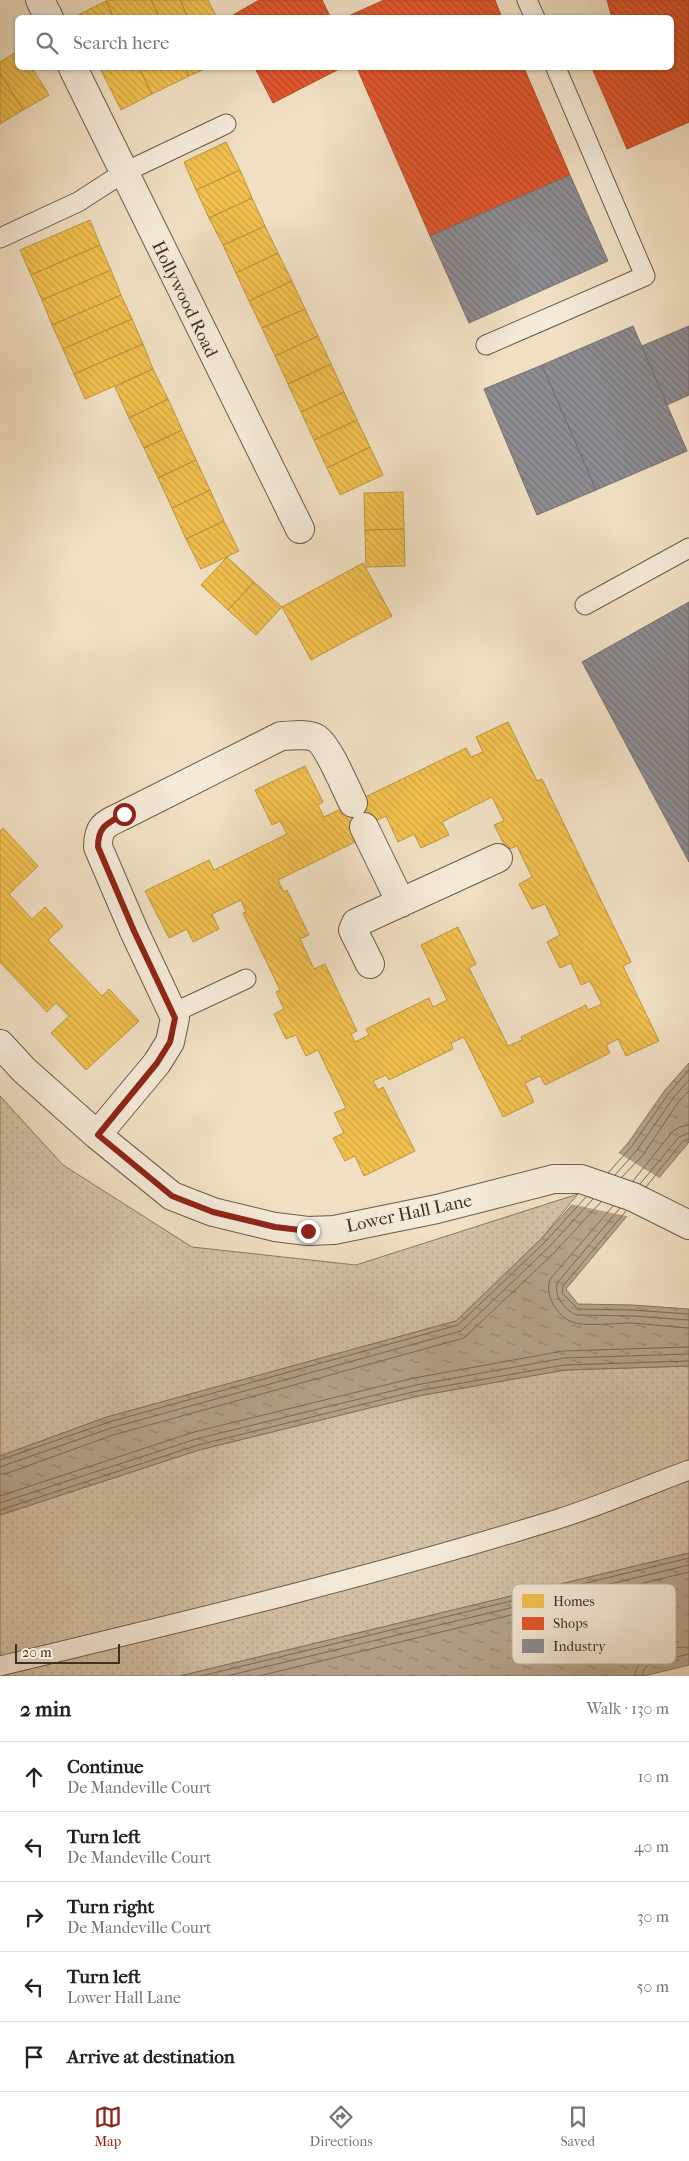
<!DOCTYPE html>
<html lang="en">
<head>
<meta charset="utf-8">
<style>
	:root { --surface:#fff; --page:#f6f6f6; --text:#222; --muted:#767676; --line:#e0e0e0; --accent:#8f2418 }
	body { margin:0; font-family:"IM FELL French Canon",serif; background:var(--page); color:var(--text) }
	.scale { position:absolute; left:15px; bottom:12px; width:105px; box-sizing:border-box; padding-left:5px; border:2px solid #402f1f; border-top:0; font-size:14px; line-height:18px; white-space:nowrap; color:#402f1f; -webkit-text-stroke:4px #f6ebd9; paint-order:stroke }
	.stop { position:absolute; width:15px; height:15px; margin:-11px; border:4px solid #8f2418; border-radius:50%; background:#fff }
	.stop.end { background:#8f2418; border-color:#fff; box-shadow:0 1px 5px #0008 }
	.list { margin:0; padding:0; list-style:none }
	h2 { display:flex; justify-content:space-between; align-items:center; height:65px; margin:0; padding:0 20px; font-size:21px }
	h2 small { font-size:16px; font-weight:400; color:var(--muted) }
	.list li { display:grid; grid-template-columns:32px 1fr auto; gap:15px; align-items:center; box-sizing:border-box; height:70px; padding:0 20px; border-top:1px solid var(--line) }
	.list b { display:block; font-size:19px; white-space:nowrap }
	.list p { margin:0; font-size:16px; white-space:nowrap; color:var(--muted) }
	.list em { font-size:16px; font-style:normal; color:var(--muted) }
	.icon { flex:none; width:28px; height:28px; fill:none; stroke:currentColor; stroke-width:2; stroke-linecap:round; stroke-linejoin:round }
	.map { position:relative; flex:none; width:689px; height:1676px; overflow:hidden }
	.search { position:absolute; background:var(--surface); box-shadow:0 1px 4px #0004; left:15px; right:15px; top:15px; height:55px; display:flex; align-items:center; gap:12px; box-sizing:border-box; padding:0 18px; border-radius:8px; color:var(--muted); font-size:19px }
	.sheet { height:415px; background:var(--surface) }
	nav { display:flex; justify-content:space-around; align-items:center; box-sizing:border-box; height:70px; border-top:1px solid var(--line); background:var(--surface); font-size:14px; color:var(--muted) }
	nav a { display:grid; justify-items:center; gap:2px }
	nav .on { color:var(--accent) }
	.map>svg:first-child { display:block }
	.green { fill:url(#green-dots); stroke:#8a7864 }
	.water { fill:url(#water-ripples); stroke:#867560 }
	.pier { fill:#f1e0c4 }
	.homes { fill:url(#homes-back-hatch); stroke:#bd9540; fill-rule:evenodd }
	.shops { fill:url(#shops-back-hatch); stroke:#b34b2a }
	.industry { fill:url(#industry-back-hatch); stroke:#767170 }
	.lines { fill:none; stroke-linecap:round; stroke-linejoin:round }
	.shore { stroke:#7a6a56; stroke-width:1 }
	.service-casing { stroke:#6c5b48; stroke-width:21 }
	.minor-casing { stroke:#6c5b48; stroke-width:30 }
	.service { stroke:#f6ebd9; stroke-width:19 }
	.minor { stroke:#f6ebd9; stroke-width:28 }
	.route { stroke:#8f2418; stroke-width:6 }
	.labels { text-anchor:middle; stroke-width:5; stroke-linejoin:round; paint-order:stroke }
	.street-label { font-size:18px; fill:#402f1f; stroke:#f6ebd9 }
	.key { fill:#f6ebd9; stroke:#bfb3a1; stroke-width:1 }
	.key-label { font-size:14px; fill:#402f1f }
</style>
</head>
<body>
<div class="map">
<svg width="689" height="1676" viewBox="0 0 689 1676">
	<defs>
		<pattern id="green-dots" width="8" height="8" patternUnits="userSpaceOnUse" patternTransform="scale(1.25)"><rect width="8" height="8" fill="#d3c2a8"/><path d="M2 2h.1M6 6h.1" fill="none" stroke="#b6a790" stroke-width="1.8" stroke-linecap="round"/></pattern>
		<pattern id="water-ripples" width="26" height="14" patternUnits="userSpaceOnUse" patternTransform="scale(1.25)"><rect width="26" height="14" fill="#b5a48c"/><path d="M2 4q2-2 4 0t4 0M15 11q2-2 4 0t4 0" fill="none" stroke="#958672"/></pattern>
		<pattern id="homes-back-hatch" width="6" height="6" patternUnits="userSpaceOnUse" patternTransform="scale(1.25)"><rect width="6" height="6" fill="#f2c14e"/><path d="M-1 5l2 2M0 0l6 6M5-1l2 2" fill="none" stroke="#d1a644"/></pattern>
		<pattern id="shops-back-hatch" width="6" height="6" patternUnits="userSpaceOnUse" patternTransform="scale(1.25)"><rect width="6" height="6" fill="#e4572e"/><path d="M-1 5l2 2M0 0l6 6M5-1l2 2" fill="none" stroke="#ba4827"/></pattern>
		<pattern id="industry-back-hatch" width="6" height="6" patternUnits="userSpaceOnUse" patternTransform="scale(1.25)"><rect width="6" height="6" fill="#8d8d92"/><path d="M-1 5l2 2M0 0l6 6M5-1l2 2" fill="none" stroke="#757477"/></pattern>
	</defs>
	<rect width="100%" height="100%" fill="#f1e0c4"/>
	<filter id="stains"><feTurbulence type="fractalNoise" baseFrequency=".004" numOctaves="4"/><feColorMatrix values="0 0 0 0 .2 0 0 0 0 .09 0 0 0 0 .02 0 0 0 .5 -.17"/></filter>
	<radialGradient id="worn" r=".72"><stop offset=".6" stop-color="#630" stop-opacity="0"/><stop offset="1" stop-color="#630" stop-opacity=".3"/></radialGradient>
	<path class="green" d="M0,1096L63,1165L192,1247L356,1265L578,1194L541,1239L456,1321L107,1417L0,1456Z
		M689,1366V1553L180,1676H0V1515L199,1450L418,1396L565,1370Z"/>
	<path class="water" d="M689,1063V1142L566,1289L578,1304L632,1305L689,1309V1366L565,1370L418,1396L199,1450L0,1515V1456L107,1417L456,1321L541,1239L628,1143L665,1090Z
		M689,1553V1665L644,1676H180Z"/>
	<path class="pier" d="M617,1152L661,1179L631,1217L570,1204Z"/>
	<path class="homes" d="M108,0H151L160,18H114L106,1Z
		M151,0H180L188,18H160Z
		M180,0H208L217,18H188Z
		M106,1L114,18H76V16Z
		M18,51V68H32L49,95L23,110L0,73V62Z
		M100,68H139L152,94L121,110Z
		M139,68H185L189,76L152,94Z
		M185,68H207L189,76Z
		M0,73L23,110L0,124Z
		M226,142L240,170L196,190L184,162Z
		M240,170L252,198L209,218L196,190Z
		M252,198L265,226L223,245L209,218Z
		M90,220L100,245L31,275L20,250Z
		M265,226L278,253L236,273L223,245Z
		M100,245L111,270L42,300L31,275Z
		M278,253L292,281L249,301L236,273Z
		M111,270L121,295L52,325L42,300Z
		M292,281L305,309L262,328L249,301Z
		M121,295L132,319L63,349L52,325Z
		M305,309L318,336L275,356L262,328Z
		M132,319L143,344L74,374L63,349Z
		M318,336L331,364L288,384L275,356Z
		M143,344L153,369L85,399L74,374Z
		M331,364L344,392L301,412L288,384Z
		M153,369L168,399L129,418L115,387Z
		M344,392L357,420L314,440L301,412Z
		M168,399L182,430L144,448L129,418Z
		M357,420L370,447L327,468L314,440Z
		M182,430L196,460L158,478L144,448Z
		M370,447L383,475L340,495L327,468Z
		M196,460L210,490L172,508L158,478Z
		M210,490L224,521L186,539L172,508Z
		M403,492L404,529L365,530L364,493Z
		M224,521L239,551L201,569L186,539Z
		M404,529L405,566L366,567L365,530Z
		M227,557L254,582L228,610L201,585Z
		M363,563L392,616L311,660L282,607Z
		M254,582L282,607L256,635L228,610Z
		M508,722L537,781L542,779L631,962L623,966L659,1041L626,1056L618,1039L606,1045L610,1053L545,1085L540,1076L525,1083L534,1102L503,1117L464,1037L451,1043L453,1049L389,1080L386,1075L373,1081L378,1090L383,1087L415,1151L364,1176L355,1156L345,1161L333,1138L344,1133L334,1113L346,1108L318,1050L306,1056L296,1035L286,1039L274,1014L284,1009L276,992L280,990L243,913L246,912L241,900L212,914L219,929L193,942L187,929L169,938L145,891L209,860L214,870L287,834L280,821L272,825L255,790L305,766L323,802L318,805L324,817L466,748L471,757L483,752L476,737ZM492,797L504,821L494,825L507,850L517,846L532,877L519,884L532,909L545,904L560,935L547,942L560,968L571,963L581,985L590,981L602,1004L588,1010L586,1005L521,1037L522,1040L508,1046L469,968L476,964L458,927L421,945L447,1000L433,1007L429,998L366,1029L369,1035L355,1042L351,1034L357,1031L325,964L314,969L300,939L309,935L287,890L284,892L278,880L355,842L351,833L386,816L398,842L414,834L421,848L449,835L442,822Z
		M3,828L38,866L9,894L32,919L45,907L63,926L48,940L102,996L109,989L139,1021L86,1070L51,1033L69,1016L56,1003L47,1012L0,962V831Z"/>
	<path class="shops" d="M259,0H322L331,18H228Z
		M384,0H495L502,18H344Z
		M607,0H689V122L627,149L592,68H672V18H612Z
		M255,68H341L273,103Z
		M357,68H524L570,175L430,236Z"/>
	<path class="industry" d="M570,175L608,261L469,323L430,236Z
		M633,326L687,451L596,490L542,365Z
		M689,326V395L667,405L642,346Z
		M542,365L596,490L537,515L484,389Z
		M689,602V862L582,662Z"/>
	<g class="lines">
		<path class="shore" d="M608,1173L632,1146L669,1093L689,1070
			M615,1175L637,1150L674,1097L689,1080
			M622,1177L643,1155L679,1101L689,1091
			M633,1181L673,1131L680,1127L689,1125
			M640,1184L679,1137L689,1133
			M646,1187L683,1141L689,1139
			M613,1206L551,1278C543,1293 557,1317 572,1322C587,1327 614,1323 631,1323C650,1324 670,1327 689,1328
			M620,1208L558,1282C552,1294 565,1311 577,1315L632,1316L689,1320
			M626,1211L563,1286L562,1293L578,1309L632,1310L689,1314
			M0,1460L109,1422L458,1325L544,1243L586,1197
			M0,1467L111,1428L461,1331L549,1247L593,1199
			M0,1474L8,1473L113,1435L464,1338L554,1253L601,1202
			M0,1496L194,1432L414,1378L563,1351L689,1347
			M0,1503L196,1439L416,1385L564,1358L689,1354
			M0,1510L198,1445L417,1391L564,1365L689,1361
			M201,1676L689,1558
			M227,1676L689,1565
			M259,1676L689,1572
			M635,1676C635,1654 670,1647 689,1647
			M642,1676L644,1669L649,1664L689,1654"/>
		<g class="service-casing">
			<path id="service" d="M527,0L535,18
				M0,238L78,202L123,173L226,124
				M486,345L645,276L556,68
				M585,605L689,548
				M173,1013L246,979
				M0,1666C187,1621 375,1576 558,1519C602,1505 646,1486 689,1470"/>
		</g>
		<g class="minor-casing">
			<path id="minor" d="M40,0L49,18
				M73,68L300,529
				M364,827L401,903
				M370,964L353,930L356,923L498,858
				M0,1044L24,1070L97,1135L172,1196L213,1212L275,1227L308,1231L334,1230L437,1209L554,1179H581L633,1197L689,1225
				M97,1135L157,1063L170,1042L175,1018L134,931L98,847C98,825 106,824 124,815L281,736C291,736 307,733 316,738C328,745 346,789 353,803"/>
		</g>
		<use href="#service" class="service"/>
		<use href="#minor" class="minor"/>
	</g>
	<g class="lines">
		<path class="route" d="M124,814C107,824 98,826 98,847L134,931L175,1018L170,1042L157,1063L98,1135L172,1196L213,1212L275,1227L308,1231"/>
	</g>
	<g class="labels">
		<g class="street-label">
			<text transform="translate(185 299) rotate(64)" y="6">Hollywood Road</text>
			<text transform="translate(409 1213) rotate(-12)" y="6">Lower Hall Lane</text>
		</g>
	</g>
	<rect x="512" y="1584" width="164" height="80" rx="8" class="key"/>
	<rect x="522" y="1594" width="22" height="14" fill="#f2c14e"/>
	<rect x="522" y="1617" width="22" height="13" fill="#e4572e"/>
	<rect x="522" y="1639" width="22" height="14" fill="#8d8d92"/>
	<g class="key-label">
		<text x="553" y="1606">Homes</text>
		<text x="553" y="1628">Shops</text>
		<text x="553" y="1651">Industry</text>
	</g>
	<rect width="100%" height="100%" filter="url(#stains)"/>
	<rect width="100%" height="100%" fill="url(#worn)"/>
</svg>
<div class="scale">20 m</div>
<div class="stop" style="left:124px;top:814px"></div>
<div class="stop end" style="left:308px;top:1231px"></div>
<div class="search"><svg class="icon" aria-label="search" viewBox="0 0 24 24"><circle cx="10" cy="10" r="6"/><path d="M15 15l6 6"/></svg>Search here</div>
</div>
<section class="sheet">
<h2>2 min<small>Walk · 130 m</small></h2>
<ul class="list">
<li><svg class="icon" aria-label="ahead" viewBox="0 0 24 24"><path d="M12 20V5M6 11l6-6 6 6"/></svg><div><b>Continue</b><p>De Mandeville Court</p></div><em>10 m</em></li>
<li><svg class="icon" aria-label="left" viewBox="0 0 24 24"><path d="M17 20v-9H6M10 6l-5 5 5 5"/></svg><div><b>Turn left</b><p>De Mandeville Court</p></div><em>40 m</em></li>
<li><svg class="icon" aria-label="right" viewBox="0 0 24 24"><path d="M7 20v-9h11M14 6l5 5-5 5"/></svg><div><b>Turn right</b><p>De Mandeville Court</p></div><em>30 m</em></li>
<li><svg class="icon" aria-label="left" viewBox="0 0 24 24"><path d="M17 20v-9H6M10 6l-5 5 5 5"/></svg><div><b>Turn left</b><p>Lower Hall Lane</p></div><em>50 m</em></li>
<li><svg class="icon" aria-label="arrive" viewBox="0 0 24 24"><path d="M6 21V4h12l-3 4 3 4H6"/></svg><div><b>Arrive at destination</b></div></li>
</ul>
</section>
<nav>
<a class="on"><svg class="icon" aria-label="map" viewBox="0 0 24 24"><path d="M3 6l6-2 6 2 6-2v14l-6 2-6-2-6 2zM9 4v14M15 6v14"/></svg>Map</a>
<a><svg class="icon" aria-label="directions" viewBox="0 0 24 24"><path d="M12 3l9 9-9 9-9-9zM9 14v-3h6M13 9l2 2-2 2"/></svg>Directions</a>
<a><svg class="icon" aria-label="saved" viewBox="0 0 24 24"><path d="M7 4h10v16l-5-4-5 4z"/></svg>Saved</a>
</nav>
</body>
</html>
